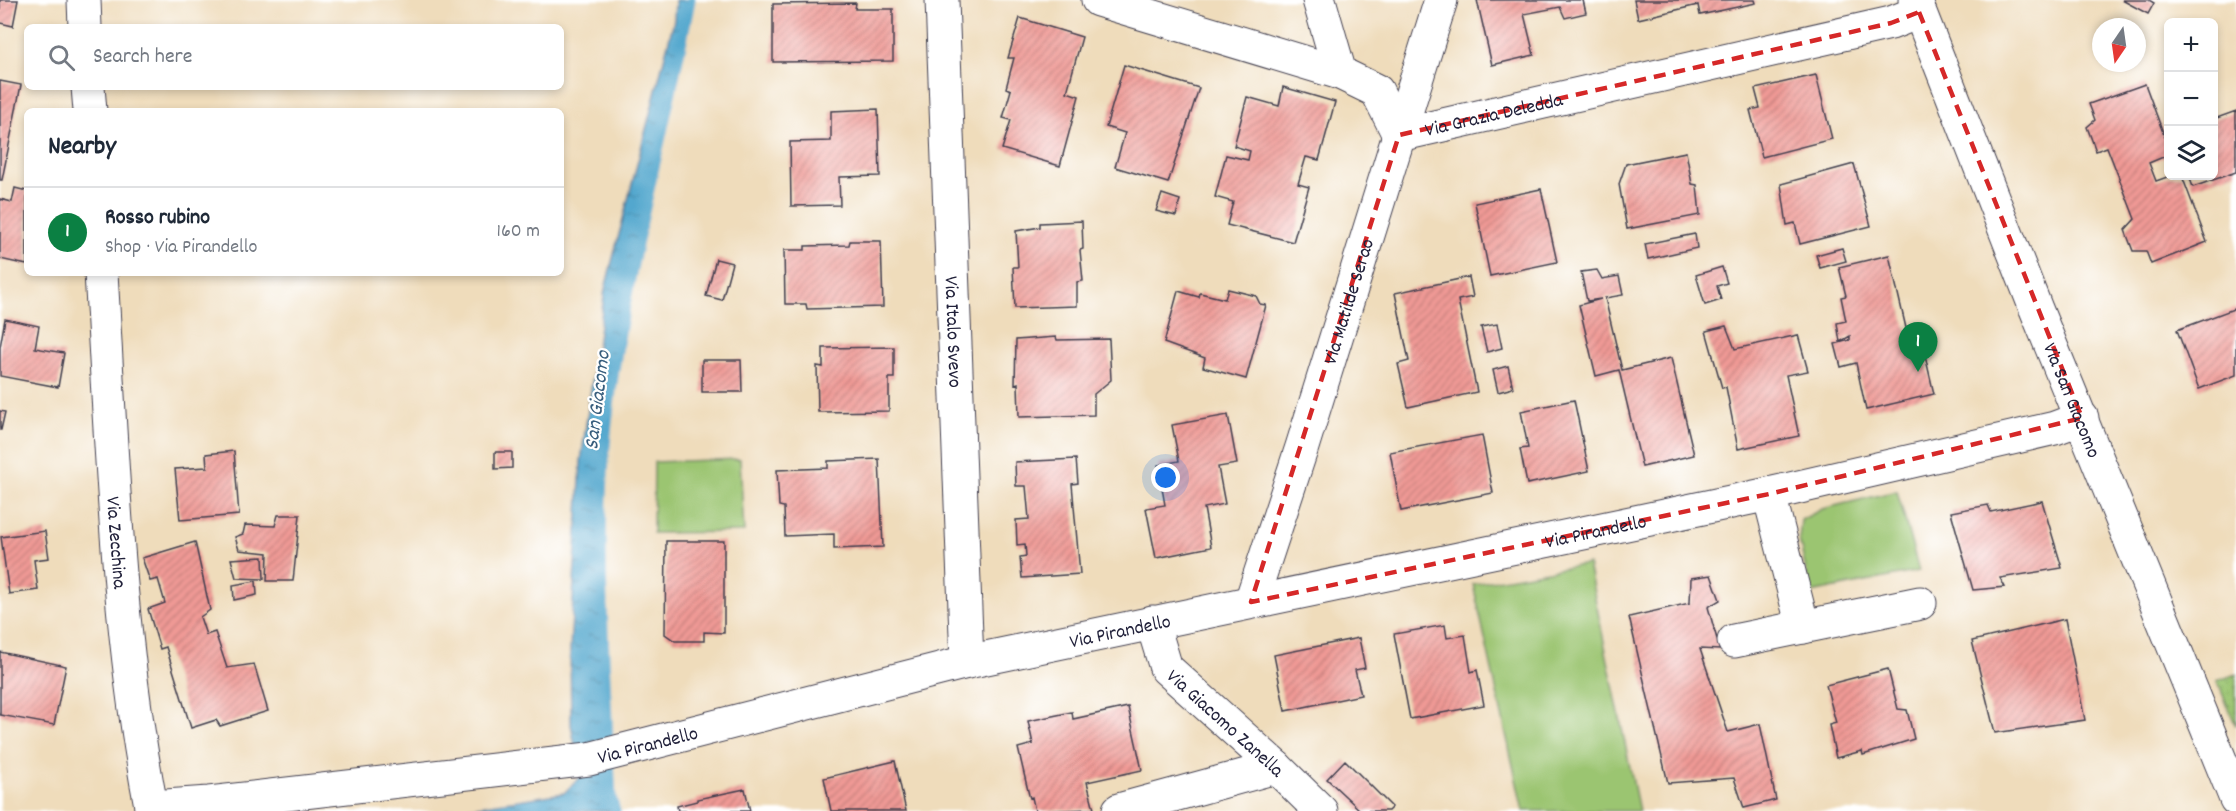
<!DOCTYPE html>
<html lang="en">
<head>
<meta charset="utf-8">
<style>
	:root { --surface:#fff; --page:#f6f6f7; --text:#1f2937; --muted:#747a83; --line:#e0e1e3; --accent:#0b8043 }
	body { margin:0; font-family:Dekko,sans-serif; background:var(--page); color:var(--text) }
	.controls { position:absolute; right:18px; top:18px; display:grid; overflow:hidden; border-radius:9px; box-shadow:0 3px 9px #0003 }
	.controls button { width:54px; height:54px; display:grid; place-items:center; padding:0; border:0; border-bottom:2px solid var(--line); background:var(--surface); color:var(--text); font:30px sans-serif }
	.compass { position:absolute; left:2092px; top:18px; width:54px; height:54px; border-radius:50%; background:var(--surface); box-shadow:0 3px 9px #0003; rotate:193deg }
	.you { position:absolute; left:1166px; top:478px; width:21px; height:21px; margin:-15px; border:4px solid #fff; border-radius:50%; background:#1a73e8; box-shadow:0 0 0 9px #1a73e833 }
	.badge { display:grid; place-items:center; width:39px; height:39px; border-radius:50%; background:var(--accent); color:#fff; font-size:20px; font-weight:700 }
	.pin { position:absolute; translate:-50% -50px; filter:drop-shadow(0 2px 3px #0008) }
	.pin::after { content:''; position:absolute; top:32px; width:21px; height:18px; background:inherit; clip-path:polygon(0 0,100% 0,50% 100%) }
	.list { margin:0; padding:0; list-style:none }
	h2 { display:flex; justify-content:space-between; align-items:center; height:78px; margin:0; padding:0 24px; font-size:26px }
	h2 small { font-size:20px; font-weight:400; color:var(--muted) }
	.list li { display:grid; grid-template-columns:39px 1fr auto; gap:18px; align-items:center; box-sizing:border-box; height:90px; padding:0 24px; border-top:2px solid var(--line) }
	.list b { display:block; font-size:22px; white-space:nowrap }
	.list p { margin:0; font-size:20px; white-space:nowrap; color:var(--muted) }
	.list em { font-size:20px; font-style:normal; color:var(--muted) }
	.icon { flex:none; width:33px; height:33px; fill:none; stroke:currentColor; stroke-width:2; stroke-linecap:round; stroke-linejoin:round }
	.map { position:relative; flex:none; width:2236px; height:811px; overflow:hidden }
	.search { position:absolute; background:var(--surface); box-shadow:0 3px 9px #0003; left:24px; top:24px; width:540px; height:66px; display:flex; align-items:center; gap:15px; box-sizing:border-box; padding:0 21px; border-radius:9px; color:var(--muted); font-size:22px }
	.panel { position:absolute; background:var(--surface); box-shadow:0 3px 9px #0003; left:24px; top:108px; width:540px; height:168px; border-radius:9px }
	.map>svg:first-child { display:block }
	.grass { fill:#9bc571; stroke:#5e7456; stroke-width:1.5 }
	.park { fill:url(#park-dots); stroke:#5e7456; stroke-width:1.5 }
	.water { fill:url(#water-ripples); stroke:#3a6484; stroke-width:1.5 }
	.lines { fill:none; stroke-linecap:round; stroke-linejoin:round }
	.stream { stroke:#52a7ce; stroke-width:9 }
	.building { fill:url(#building-hatch) }
	.minor-casing { stroke:#413e4e; stroke-width:35 }
	.minor { stroke:#fff; stroke-width:33 }
	.marked { fill:none; stroke:#d62828; stroke-width:4.5; stroke-dasharray:12 8; stroke-linejoin:round }
	.labels { text-anchor:middle; stroke-width:4.5; stroke-linejoin:round; paint-order:stroke }
	.street-label { font-size:20px; fill:#22223b; stroke:#fff }
	.water-label { font-size:21px; font-style:italic; fill:#385e7d; stroke:#fff }
</style>
</head>
<body>
<div class="map">
<svg width="2236" height="811" viewBox="0 0 2236 811">
	<defs>
		<pattern id="park-dots" width="8" height="8" patternUnits="userSpaceOnUse" patternTransform="scale(1.5)"><rect width="8" height="8" fill="#9bc571"/><path d="M2 2h.1M6 6h.1" fill="none" stroke="#85a963" stroke-width="1.8" stroke-linecap="round"/></pattern>
		<pattern id="water-ripples" width="26" height="14" patternUnits="userSpaceOnUse" patternTransform="scale(1.5)"><rect width="26" height="14" fill="#52a7ce"/><path d="M2 4q2-2 4 0t4 0M15 11q2-2 4 0t4 0" fill="none" stroke="#4488a8"/></pattern>
		<pattern id="building-hatch" width="6" height="6" patternUnits="userSpaceOnUse" patternTransform="scale(1.5)"><rect width="6" height="6" fill="#f09a95"/><path d="M-1 1l2-2M0 6l6-6M5 7l2-2" fill="none" stroke="#c27d7b"/></pattern>
	</defs>
	<rect width="100%" height="100%" fill="#fff"/>
	<filter id="ink" filterUnits="userSpaceOnUse"><feTurbulence type="fractalNoise" baseFrequency=".0167" numOctaves="2"/><feDisplacementMap in="SourceGraphic" scale="12" xChannelSelector="R" yChannelSelector="G"/><feConvolveMatrix kernelMatrix="1 2 1 2 8 2 1 2 1" color-interpolation-filters="sRGB"/></filter>
	<filter id="wash" filterUnits="userSpaceOnUse"><feTurbulence type="fractalNoise" baseFrequency=".008" numOctaves="4" result="noise"/><feDisplacementMap in="SourceGraphic" scale="24" xChannelSelector="R" yChannelSelector="G"/><feGaussianBlur stdDeviation="1.35" result="paint"/><feColorMatrix in="noise" values="0 0 0 0 0 0 0 0 0 0 0 0 0 0 0 0 0 1.4 0 .05"/><feComposite in="paint" operator="in"/></filter>
	<g filter="url(#wash)">
		<rect width="100%" height="100%" fill="#efdcbb"/>
		<path class="grass" d="M740,459L744,532L653,533L654,462Z
			M1897,491L1919,571L1811,593L1799,539L1801,520L1822,509Z
			M1588,564L1639,811H1523L1473,584Z"/>
		<path class="park" d="M2236,674V726L2217,681Z"/>
		<path class="water" d="M675,0H691L628,296L608,423L601,541L612,797L616,811H445L564,793L581,776L571,725L570,650L581,461L605,289L674,20Z"/>
		<g class="lines">
			<path class="stream" d="M609,740C604,635 597,529 608,423C624,280 664,141 691,0
				M610,760L612,797L616,811"/>
		</g>
		<g id="blocks">
			<path class="building" d="M0,0H18L13,26L0,23Z
				M1477,0H1583L1586,13L1565,18L1560,7L1524,14L1534,55L1492,65Z
				M1634,0H1755L1756,3L1700,15L1698,5L1638,19Z
				M2122,0H2149L2154,3L2148,14Z
				M856,3L855,9H893V61L773,62V4Z
				M1020,18L1082,37L1067,92L1079,96L1060,166L1002,149L1011,120L1003,118L1011,90L1006,88L1014,58H1008Z
				M1124,65L1199,88L1168,183L1115,167L1125,133L1106,127Z
				M1816,75L1832,139L1762,157L1750,110L1760,108L1755,89Z
				M0,81L21,85L2,180H0Z
				M2145,84L2168,146V155L2149,163L2156,181L2170,176H2182L2207,242L2151,264L2146,251H2133L2125,230L2135,219L2107,147L2096,151L2087,127L2095,120L2089,104Z
				M1283,87L1335,102L1319,160L1306,157L1298,184L1309,187L1293,242L1227,225L1233,202L1215,197L1226,155L1248,160L1250,151L1234,146L1247,97L1279,106Z
				M878,109L880,176L839,177L840,205L791,206L790,142L831,141V111Z
				M2236,111V172L2193,187L2189,176H2214V119Z
				M1686,152L1692,184L1697,185L1700,215L1627,229L1619,184L1626,164Z
				M1854,164L1871,226L1800,244L1795,223L1787,225L1781,184Z
				M15,188L27,191V265L0,259V199L12,202Z
				M1541,189L1557,262L1490,276L1475,203Z
				M1162,194L1180,200L1176,216L1156,211Z
				M1082,221L1083,249L1080,250L1083,281L1077,282V306L1015,308L1013,267H1018L1016,231L1040,227V223Z
				M1695,234L1697,248L1648,259L1645,244Z
				M850,241H881L883,307L807,309L806,304H785L784,250H805V246L849,245Z
				M1842,248L1846,261L1820,268L1816,255Z
				M1889,255L1909,341L1921,338L1934,394L1866,410L1856,363L1841,367L1835,344L1850,340V336L1840,342L1837,323L1846,321L1841,297L1846,296L1839,267Z
				M716,259L732,263L722,300L706,296Z
				M1722,267L1727,283L1717,286L1721,300L1705,305L1696,275Z
				M1597,270L1602,279L1619,276L1623,295L1605,298L1622,370L1671,358L1694,455L1642,467L1619,370L1596,376L1579,305L1601,299L1587,301L1581,272Z
				M1469,277L1473,297L1458,300L1477,392L1408,407L1398,364L1409,361L1395,293Z
				M1228,289L1256,296L1260,304L1266,305L1246,379L1203,367L1205,358L1164,343L1178,291L1199,297L1200,293L1225,299Z
				M2236,308V375L2199,389L2177,330Z
				M5,319L39,326L35,348L64,353L58,387L0,376V347Z
				M1497,324L1502,348L1487,352L1481,327Z
				M1726,326L1735,349L1798,335L1808,371L1786,375L1799,436L1738,449L1726,387L1722,388L1706,331Z
				M1056,337L1057,340L1109,339L1111,380L1094,394V415L1019,417L1018,383L1015,384L1016,340Z
				M894,347V378H889V411L818,412L817,366L823,367V348Z
				M702,360H741L742,392H702Z
				M1508,366L1513,388L1498,392L1493,370Z
				M1574,400L1589,471L1527,484L1520,449L1528,448L1521,411Z
				M0,411L5,412L1,430H0Z
				M1228,415L1237,464L1218,467L1225,504L1204,508L1211,547L1156,558L1146,508L1165,505L1158,465L1179,461L1172,425Z
				M1482,435L1493,493L1401,511L1390,452Z
				M234,451L239,515L180,520L175,469L207,467L206,454Z
				M495,452H512V468L495,469Z
				M879,459L883,547L834,549V534L785,536L784,507L779,506L777,470L828,468V461Z
				M1076,459L1078,483L1072,484L1080,574L1022,578L1020,557L1026,556L1025,544L1017,545L1016,520L1029,519L1026,486H1016L1015,462Z
				M2042,501L2062,568L2000,578L2005,587L1973,590L1951,512L1988,505L1991,512Z
				M278,515H300L293,581H267L268,553L239,550L235,537L243,534L245,525L275,526Z
				M45,531L49,558L34,560L38,590L9,594L1,537Z
				M666,541H724V633L704,632V641H675L665,634Z
				M195,542L210,610L200,617L206,635L215,632L227,668L254,664L268,711L220,726L216,720L191,728L166,647L160,649L148,609L165,603L158,579L150,581L142,558Z
				M263,557L264,579L236,578L231,559Z
				M1711,575L1720,600L1708,607L1720,650L1700,649L1728,732L1760,724L1776,800L1744,808L1734,778L1668,783L1629,617L1690,603L1691,578Z
				M256,581L257,595L234,600L233,585Z
				M2065,619L2085,720L1995,733L1972,641Z
				M1445,625L1447,638L1465,635L1471,672L1477,670L1484,705L1410,719L1394,634Z
				M1359,638L1365,668L1355,670L1361,695L1285,711L1274,655Z
				M0,652L66,666L54,725L0,715Z
				M1888,669L1898,709L1907,710L1914,739L1863,755L1862,751L1836,758L1829,725L1836,723L1826,685Z
				M1128,707L1142,770L1087,782L1094,809L1035,811L1032,797L1030,798L1029,795L1018,748L1033,744L1028,721L1072,712L1073,719Z
				M1345,760L1392,807L1388,811H1361L1327,779Z
				M895,761L906,811H831L824,778Z
				M745,789L750,811H678L677,806L697,801V799Z"/>
		</g>
	</g>
	<g filter="url(#ink)">
		<use href="#blocks" fill-opacity="0" stroke="#413e4e" stroke-width="1.5"/>
		<g class="lines">
			<g class="minor-casing">
				<g id="minor">
					<path d="M84,0L85,27"/>
					<path id="s1" d="M942,0L967,662"/>
					<path id="s2" d="M1098,0L1340,73L1377,91L1399,135L1891,23L1919,12"/>
					<path d="M1319,0L1340,73"/>
					<path id="s3" d="M1915,0L2036,309L2236,799"/>
					<path d="M88,87L90,111"/>
					<path id="s4" d="M101,273C112,452 117,634 152,811"/>
					<path d="M1769,494L1803,627"/>
					<path id="s5" d="M1251,602L1302,447L1441,0"/>
					<path id="s6" d="M1152,622L1166,668L1276,767L1321,811"/>
					<path d="M1734,641L1920,603"/>
					<path id="s7" d="M151,807L209,803L589,759L967,662L1769,494L2055,428L2082,418"/>
					<path d="M1119,810L1276,767"/>
				</g>
			</g>
			<use href="#minor" class="minor"/>
		</g>
	</g>
	<path class="marked" d="M1919,12L2082,418L1769,494L1251,602L1399,135L1891,23Z"/>
	<g class="labels">
		<g class="street-label">
			<text dy="7" stroke="none"><textPath href="#s2" startOffset="440">Via Grazia Deledda</textPath></text>
			<text dy="7" stroke="none"><textPath href="#s5" startOffset="316">Via Matilde Serao</textPath></text>
			<text dy="7" stroke="none"><textPath href="#s1" startOffset="332">Via Italo Svevo</textPath></text>
			<text dy="7" stroke="none"><textPath href="#s3" startOffset="430">Via San Giacomo</textPath></text>
			<text dy="7" stroke="none"><textPath href="#s7" startOffset="1473">Via Pirandello</textPath></text>
			<text dy="7" stroke="none"><textPath href="#s4" startOffset="270">Via Zecchina</textPath></text>
			<text dy="7" stroke="none"><textPath href="#s7" startOffset="987">Via Pirandello</textPath></text>
			<text dy="7" stroke="none"><textPath href="#s6" startOffset="129">Via Giacomo Zanella</textPath></text>
			<text dy="7" stroke="none"><textPath href="#s7" startOffset="501">Via Pirandello</textPath></text>
		</g>
		<g class="water-label">
			<text transform="translate(596 400) rotate(-83)" y="7">San Giacomo</text>
		</g>
	</g>
</svg>
<div class="controls">
<button>+</button>
<button>−</button>
<button><svg class="icon" aria-label="layers" viewBox="0 0 24 24"><path d="M12 4l9 5-9 5-9-5zM3 14l9 5 9-5"/></svg></button>
</div>
<svg class="compass" viewBox="-18 -18 36 36"><path d="M0-13l5 13h-10z" fill="#e53935"/><path d="M0 13l5-13h-10z" fill="#747a83"/></svg>
<div class="you"></div>
<div class="pin badge" style="left:1918px;top:372px">1</div>
<div class="search"><svg class="icon" aria-label="search" viewBox="0 0 24 24"><circle cx="10" cy="10" r="6"/><path d="M15 15l6 6"/></svg>Search here</div>
<section class="panel">
<h2>Nearby<small></small></h2>
<ul class="list">
<li><span class="badge">1</span><div><b>Rosso rubino</b><p>Shop · Via Pirandello</p></div><em>160 m</em></li>
</ul>
</section>
</div>
</body>
</html>
